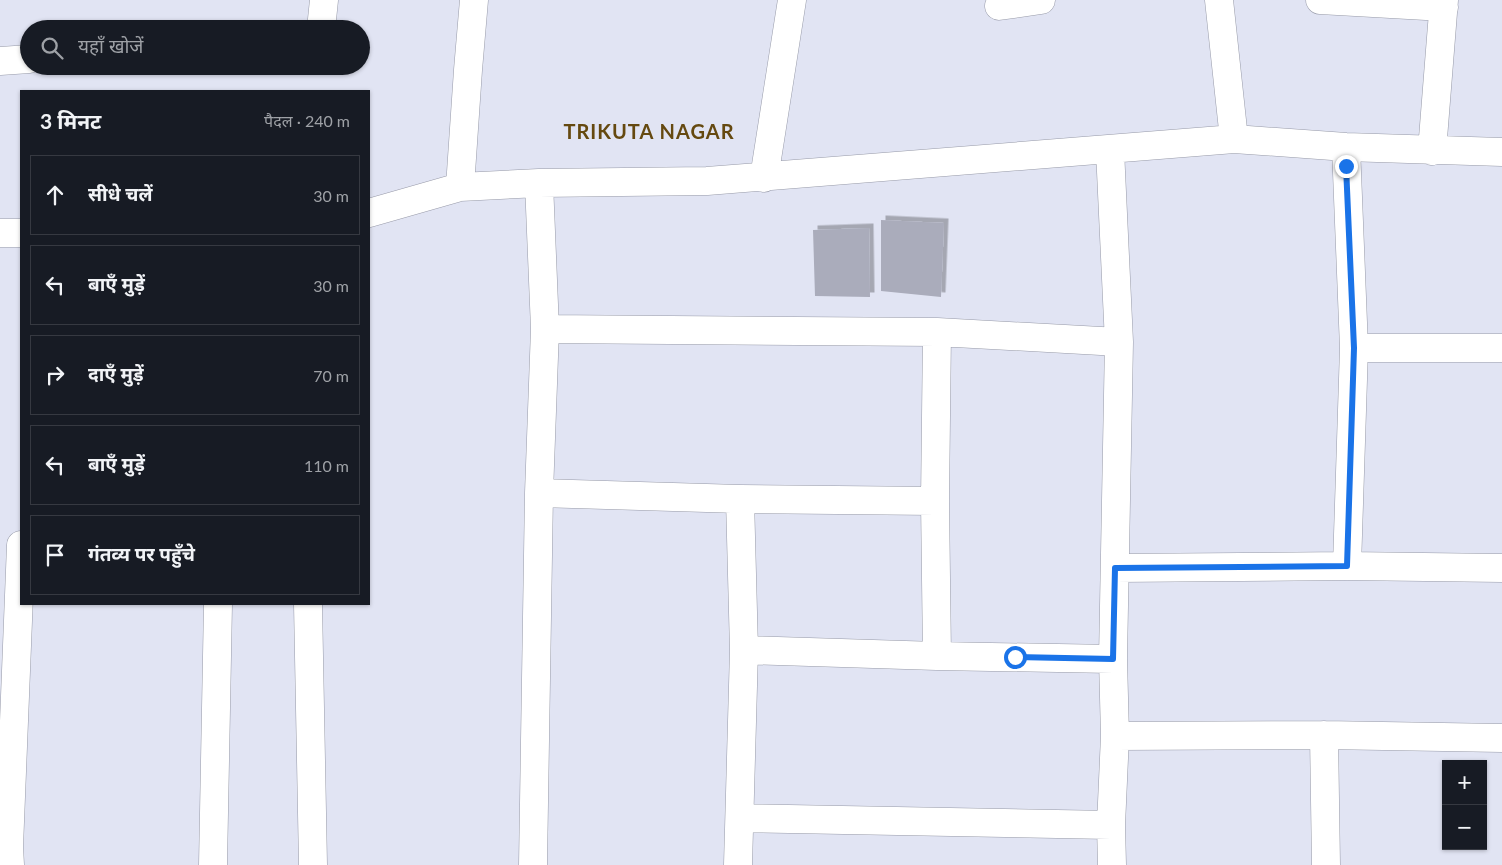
<!DOCTYPE html>
<html lang="hi">
<head>
<meta charset="utf-8">
<style>
	:root { --surface:#171b24; --page:#20242c; --text:#f1f3f6; --muted:#9ea1a6; --line:#363941 }
	body { margin:0; font-family:Lato,"Noto Sans Devanagari",sans-serif; background:var(--page); color:var(--text) }
	.controls { position:absolute; right:15px; bottom:15px; display:grid; overflow:hidden; border-radius:0px; box-shadow:0 1px 4px #0004 }
	.controls button { width:45px; height:45px; display:grid; place-items:center; padding:0; border:0; border-bottom:1px solid var(--line); background:var(--surface); color:var(--text); font:25px sans-serif }
	.stop { position:absolute; width:15px; height:15px; margin:-11px; border:4px solid #1a73e8; border-radius:50%; background:#fff }
	.stop.end { background:#1a73e8; border-color:#fff; box-shadow:0 1px 5px #0008 }
	.list { margin:0; padding:0; list-style:none }
	h2 { display:flex; justify-content:space-between; align-items:center; height:65px; margin:0; padding:0 20px; font-size:21px }
	h2 small { font-size:16px; font-weight:400; color:var(--muted) }
	.list li { display:grid; grid-template-columns:32px 1fr auto; gap:15px; align-items:center; box-sizing:border-box; height:80px; margin:0 10px 10px; padding:0 10px; border:1px solid var(--line); border-radius:0px }
	.list b { display:block; font-size:19px; white-space:nowrap }
	.list em { font-size:16px; font-style:normal; color:var(--muted) }
	.icon { flex:none; width:28px; height:28px; fill:none; stroke:currentColor; stroke-width:2; stroke-linecap:round; stroke-linejoin:round }
	.map { position:relative; flex:none; width:1502px; height:865px; overflow:hidden }
	.search { position:absolute; background:var(--surface); box-shadow:0 1px 4px #0004; left:20px; top:20px; width:350px; height:55px; display:flex; align-items:center; gap:12px; box-sizing:border-box; padding:0 18px; border-radius:28px; color:var(--muted); font-size:19px }
	.panel { position:absolute; background:var(--surface); box-shadow:0 1px 4px #0004; left:20px; top:90px; width:350px; height:515px; border-radius:0px }
	.map>svg:first-child { display:block }
	.building { fill:#aaacbb; filter:url(#shadow) }
	.lines { fill:none; stroke-linecap:round; stroke-linejoin:round }
	.minor-casing { stroke:#979aa8; stroke-width:29 }
	.minor { stroke:#fff; stroke-width:28 }
	.route { stroke:#1a73e8; stroke-width:6 }
	.labels { text-anchor:middle; stroke-width:5; stroke-linejoin:round; paint-order:stroke }
	.district-label { font-size:20px; font-weight:bold; letter-spacing:1px; fill:#654910; stroke:#e1e4f3 }
</style>
</head>
<body>
<div class="map">
<svg width="1502" height="865" viewBox="0 0 1502 865">
	<defs>
		<filter id="shadow"><feDropShadow dx="4.5" dy="-4.5" stdDeviation="0" flood-color="#0004"/></filter>
	</defs>
	<rect width="100%" height="100%" fill="#e1e4f3"/>
	<path class="building" d="M881,220L944,223L941,297L881,291Z
		M869,228L870,297L815,296L813,230Z"/>
	<g class="lines">
		<g class="minor-casing">
			<path id="minor" d="M1219,0L1234,139
				M1320,0L1444,7
				M999,6L1041,0
				M321,29L324,0
				M0,61L29,59
				M1346,147L1354,348L1347,566
				M1110,150L1119,342L1113,659L1115,736L1111,825L1112,865
				M1432,151L1444,0
				M764,178L792,0
				M460,187L468,70L474,0
				M369,213L460,187L539,183L707,181L1234,139L1346,147L1502,152
				M0,233H21
				M545,329L937,332L1119,342
				M937,332L935,501L937,656
				M1354,348H1502
				M539,493L740,499L935,501
				M1115,568L1347,566L1502,568
				M308,604L313,865
				M744,650L937,656L1113,659
				M1324,735L1326,865
				M1115,736L1324,735L1502,738
				M740,818L1111,825
				M10,865L9,847L21,545
				M213,865L218,604
				M533,865L539,493L545,329L539,183
				M738,865L744,650L740,499"/>
		</g>
		<use href="#minor" class="minor"/>
	</g>
	<g class="lines">
		<path class="route" d="M1015,657L1113,659L1115,568L1347,566L1354,348L1346,166"/>
	</g>
	<g class="labels">
		<g class="district-label">
			<text x="649" y="139">TRIKUTA NAGAR</text>
		</g>
	</g>
</svg>
<div class="controls">
<button>+</button>
<button>−</button>
</div>
<div class="stop" style="left:1015px;top:657px"></div>
<div class="stop end" style="left:1346px;top:166px"></div>
<div class="search"><svg class="icon" aria-label="search" viewBox="0 0 24 24"><circle cx="10" cy="10" r="6"/><path d="M15 15l6 6"/></svg>यहाँ खोजें</div>
<section class="panel">
<h2>3 मिनट<small>पैदल · 240 m</small></h2>
<ul class="list">
<li><svg class="icon" aria-label="ahead" viewBox="0 0 24 24"><path d="M12 20V5M6 11l6-6 6 6"/></svg><div><b>सीधे चलें</b></div><em>30 m</em></li>
<li><svg class="icon" aria-label="left" viewBox="0 0 24 24"><path d="M17 20v-9H6M10 6l-5 5 5 5"/></svg><div><b>बाएँ मुड़ें</b></div><em>30 m</em></li>
<li><svg class="icon" aria-label="right" viewBox="0 0 24 24"><path d="M7 20v-9h11M14 6l5 5-5 5"/></svg><div><b>दाएँ मुड़ें</b></div><em>70 m</em></li>
<li><svg class="icon" aria-label="left" viewBox="0 0 24 24"><path d="M17 20v-9H6M10 6l-5 5 5 5"/></svg><div><b>बाएँ मुड़ें</b></div><em>110 m</em></li>
<li><svg class="icon" aria-label="arrive" viewBox="0 0 24 24"><path d="M6 21V4h12l-3 4 3 4H6"/></svg><div><b>गंतव्य पर पहुँचे</b></div></li>
</ul>
</section>
</div>
</body>
</html>
